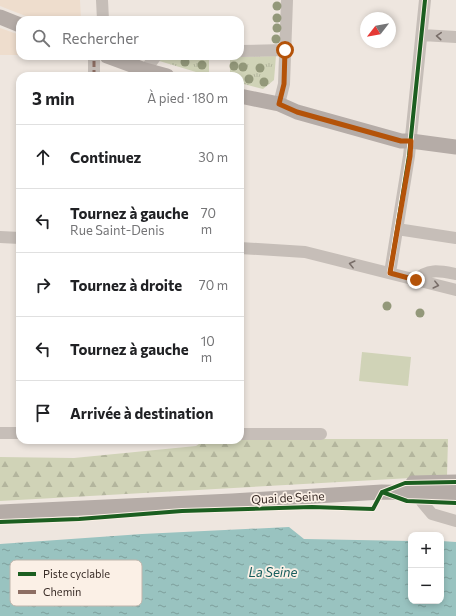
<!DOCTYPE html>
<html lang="fr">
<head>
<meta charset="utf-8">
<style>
	:root { --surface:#fff; --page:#f2f2f2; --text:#202124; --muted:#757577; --line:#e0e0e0 }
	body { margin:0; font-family:Commissioner,sans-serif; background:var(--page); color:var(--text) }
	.controls { position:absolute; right:12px; bottom:12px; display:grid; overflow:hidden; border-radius:8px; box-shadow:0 2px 6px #0003 }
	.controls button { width:36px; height:36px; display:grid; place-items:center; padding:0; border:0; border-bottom:1px solid var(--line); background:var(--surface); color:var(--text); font:20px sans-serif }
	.compass { position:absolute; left:360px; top:12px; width:36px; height:36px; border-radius:50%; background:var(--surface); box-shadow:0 2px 6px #0003; rotate:239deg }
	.stop { position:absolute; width:12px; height:12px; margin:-9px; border:3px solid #b45309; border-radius:50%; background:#fff }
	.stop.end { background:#b45309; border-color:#fff; box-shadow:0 1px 4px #0008 }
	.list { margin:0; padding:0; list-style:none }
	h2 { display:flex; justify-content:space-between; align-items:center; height:52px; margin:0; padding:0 16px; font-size:17px }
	h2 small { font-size:13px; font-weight:400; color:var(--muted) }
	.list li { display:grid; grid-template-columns:26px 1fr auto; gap:12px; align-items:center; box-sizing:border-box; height:64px; padding:0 16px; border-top:1px solid var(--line) }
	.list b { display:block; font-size:15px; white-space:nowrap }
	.list p { margin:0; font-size:13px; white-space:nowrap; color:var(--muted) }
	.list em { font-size:13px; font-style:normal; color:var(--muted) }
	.icon { flex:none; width:22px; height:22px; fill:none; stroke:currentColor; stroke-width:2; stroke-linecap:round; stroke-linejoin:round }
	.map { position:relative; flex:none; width:456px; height:616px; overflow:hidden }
	.search { position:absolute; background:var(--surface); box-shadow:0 2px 6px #0003; left:16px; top:16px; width:228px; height:44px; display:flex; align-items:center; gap:10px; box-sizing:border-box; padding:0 14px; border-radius:12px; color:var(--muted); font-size:15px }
	.panel { position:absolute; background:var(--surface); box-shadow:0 2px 6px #0003; left:16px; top:72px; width:228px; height:372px; border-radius:12px }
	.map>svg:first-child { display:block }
	.grass { fill:url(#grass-tufts) }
	.forest { fill:url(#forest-firs) }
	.pitch { fill:#d0d3b7 }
	.plaza { fill:#eeddcd }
	.water { fill:url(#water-ripples) }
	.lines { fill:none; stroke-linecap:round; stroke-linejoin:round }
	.minor { stroke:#c6beb8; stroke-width:12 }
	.major { stroke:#b5aca7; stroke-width:15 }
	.quiet { stroke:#8d6e63; stroke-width:3; stroke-dasharray:6 3; stroke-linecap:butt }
	.cycleway-casing { stroke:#fbf0e6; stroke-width:6 }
	.cycleway { stroke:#1b5e20; stroke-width:4 }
	.tree { fill:#93987a }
	.oneway { stroke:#786d68 }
	.route { stroke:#b45309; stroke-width:5 }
	.labels { text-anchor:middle; stroke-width:3.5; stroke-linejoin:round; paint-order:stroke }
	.street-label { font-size:12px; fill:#382b26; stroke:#fbf0e6 }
	.water-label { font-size:13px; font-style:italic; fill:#175d5d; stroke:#fbf0e6 }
	.key { fill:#fbf0e6; stroke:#c0b5ac; stroke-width:1 }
	.key-label { font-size:11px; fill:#382b26 }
</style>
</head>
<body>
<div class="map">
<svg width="456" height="616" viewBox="0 0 456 616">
	<defs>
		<pattern id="grass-tufts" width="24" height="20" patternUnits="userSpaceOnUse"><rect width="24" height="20" fill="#d0d3b7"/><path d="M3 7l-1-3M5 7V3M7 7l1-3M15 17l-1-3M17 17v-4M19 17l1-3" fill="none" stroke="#b3b59d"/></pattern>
		<pattern id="forest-firs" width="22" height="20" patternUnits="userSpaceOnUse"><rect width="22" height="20" fill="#d0d3b7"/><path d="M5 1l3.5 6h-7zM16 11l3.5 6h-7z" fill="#b3b59d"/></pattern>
		<pattern id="water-ripples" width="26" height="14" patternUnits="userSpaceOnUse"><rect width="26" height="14" fill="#99c3c0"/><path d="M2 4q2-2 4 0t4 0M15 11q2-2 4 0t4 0" fill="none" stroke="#7e9f9c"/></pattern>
	</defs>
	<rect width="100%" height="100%" fill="#eee6df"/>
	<path class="grass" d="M162,56H182V58L209,57V73L206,75L156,60Z
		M276,56L274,80L263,89L240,83V76H230V57Z"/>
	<path class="forest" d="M240,439H448L447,476L0,501V457L74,458L196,446L205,440Z"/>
	<path class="pitch" d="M362,352L411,357L408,386L359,381Z"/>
	<path class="plaza" d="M0,0H80L81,20H36L0,6Z
		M0,28L20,35V55H0Z"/>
	<path class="water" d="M289,527L304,539L411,541V601H441V541L456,542V616H0V544L142,534Z"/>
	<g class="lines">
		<path class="minor" d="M102,0L103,20
			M422,35L456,37
			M240,51L285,50
			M145,70L156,56
			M94,76V56
			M279,104L284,84L287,0
			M397,229L456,238
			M0,237L20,238
			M240,248L305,252L456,290
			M390,273L409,156L425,0
			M416,280C428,268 440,271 456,274
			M0,433H20
			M240,434H321
			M422,502L432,514L456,521"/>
		<path class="major" d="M0,17L20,25
			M107,56L145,70L167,76
			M240,96L279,104L297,112L401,141H411L456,147
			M413,483L456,482
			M0,512L232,501L382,492L456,494"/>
		<path class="quiet" d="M94,76V56"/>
		<g class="cycleway-casing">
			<path id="cycleway" d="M390,273L409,156L425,0
				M382,492L407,501L456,503
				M0,522L79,519L182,511L312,507L373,509L382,492L405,483L456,482"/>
		</g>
		<use href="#cycleway" class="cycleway"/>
	</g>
	<g class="tree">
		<circle cx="277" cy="6" r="4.5"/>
		<circle cx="277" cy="18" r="4.5"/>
		<circle cx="277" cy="28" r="4.5"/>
		<circle cx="276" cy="39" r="4.5"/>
		<circle cx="185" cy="62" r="4.5"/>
		<circle cx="202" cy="65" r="4.5"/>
		<circle cx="234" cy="66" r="4.5"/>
		<circle cx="243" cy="67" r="4.5"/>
		<circle cx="260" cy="68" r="4.5"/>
		<circle cx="249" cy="79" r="4.5"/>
		<circle cx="264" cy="82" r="4.5"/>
		<circle cx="387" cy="306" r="4.5"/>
		<circle cx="420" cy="313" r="4.5"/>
	</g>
	<defs><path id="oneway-chevron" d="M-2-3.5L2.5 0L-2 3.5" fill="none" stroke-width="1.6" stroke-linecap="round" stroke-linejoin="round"/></defs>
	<g class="oneway">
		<use href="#oneway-chevron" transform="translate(439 36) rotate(-176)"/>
		<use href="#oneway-chevron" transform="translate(352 264) rotate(-166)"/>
		<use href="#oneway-chevron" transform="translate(436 285) rotate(14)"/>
	</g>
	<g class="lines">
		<path class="route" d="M285,50L284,84L279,104L297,112L401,141H411L410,156L390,273L416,280"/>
	</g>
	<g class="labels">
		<g class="street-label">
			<text transform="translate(288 498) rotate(-3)" y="4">Quai de Seine</text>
		</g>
		<g class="water-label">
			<text x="273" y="577">La Seine</text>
		</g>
	</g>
	<rect x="10" y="560" width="132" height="46" rx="6" class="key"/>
	<rect x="18" y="572" width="18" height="4" fill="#1b5e20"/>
	<rect x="18" y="590" width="18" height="4" fill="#8d6e63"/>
	<g class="key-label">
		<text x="43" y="578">Piste cyclable</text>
		<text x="43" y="596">Chemin</text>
	</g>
</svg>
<div class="controls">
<button>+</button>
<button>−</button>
</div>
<svg class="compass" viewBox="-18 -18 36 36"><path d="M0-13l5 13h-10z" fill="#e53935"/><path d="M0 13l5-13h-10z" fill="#757577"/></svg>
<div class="stop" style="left:285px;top:50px"></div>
<div class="stop end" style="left:416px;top:280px"></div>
<div class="search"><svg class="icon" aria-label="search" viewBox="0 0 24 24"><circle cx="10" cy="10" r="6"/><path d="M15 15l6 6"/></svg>Rechercher</div>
<section class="panel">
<h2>3 min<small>À pied · 180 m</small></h2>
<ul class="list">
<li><svg class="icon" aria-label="ahead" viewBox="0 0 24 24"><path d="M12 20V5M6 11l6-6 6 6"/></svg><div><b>Continuez</b></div><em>30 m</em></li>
<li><svg class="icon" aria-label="left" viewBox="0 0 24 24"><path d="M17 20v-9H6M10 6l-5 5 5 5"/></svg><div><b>Tournez à gauche</b><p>Rue Saint-Denis</p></div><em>70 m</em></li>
<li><svg class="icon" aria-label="right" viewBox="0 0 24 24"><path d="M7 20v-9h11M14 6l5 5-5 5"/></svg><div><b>Tournez à droite</b></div><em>70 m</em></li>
<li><svg class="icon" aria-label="left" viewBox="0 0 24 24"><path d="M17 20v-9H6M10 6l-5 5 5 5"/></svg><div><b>Tournez à gauche</b></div><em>10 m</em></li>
<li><svg class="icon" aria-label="arrive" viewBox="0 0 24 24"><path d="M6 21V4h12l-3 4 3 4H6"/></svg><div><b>Arrivée à destination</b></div></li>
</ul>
</section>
</div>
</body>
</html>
